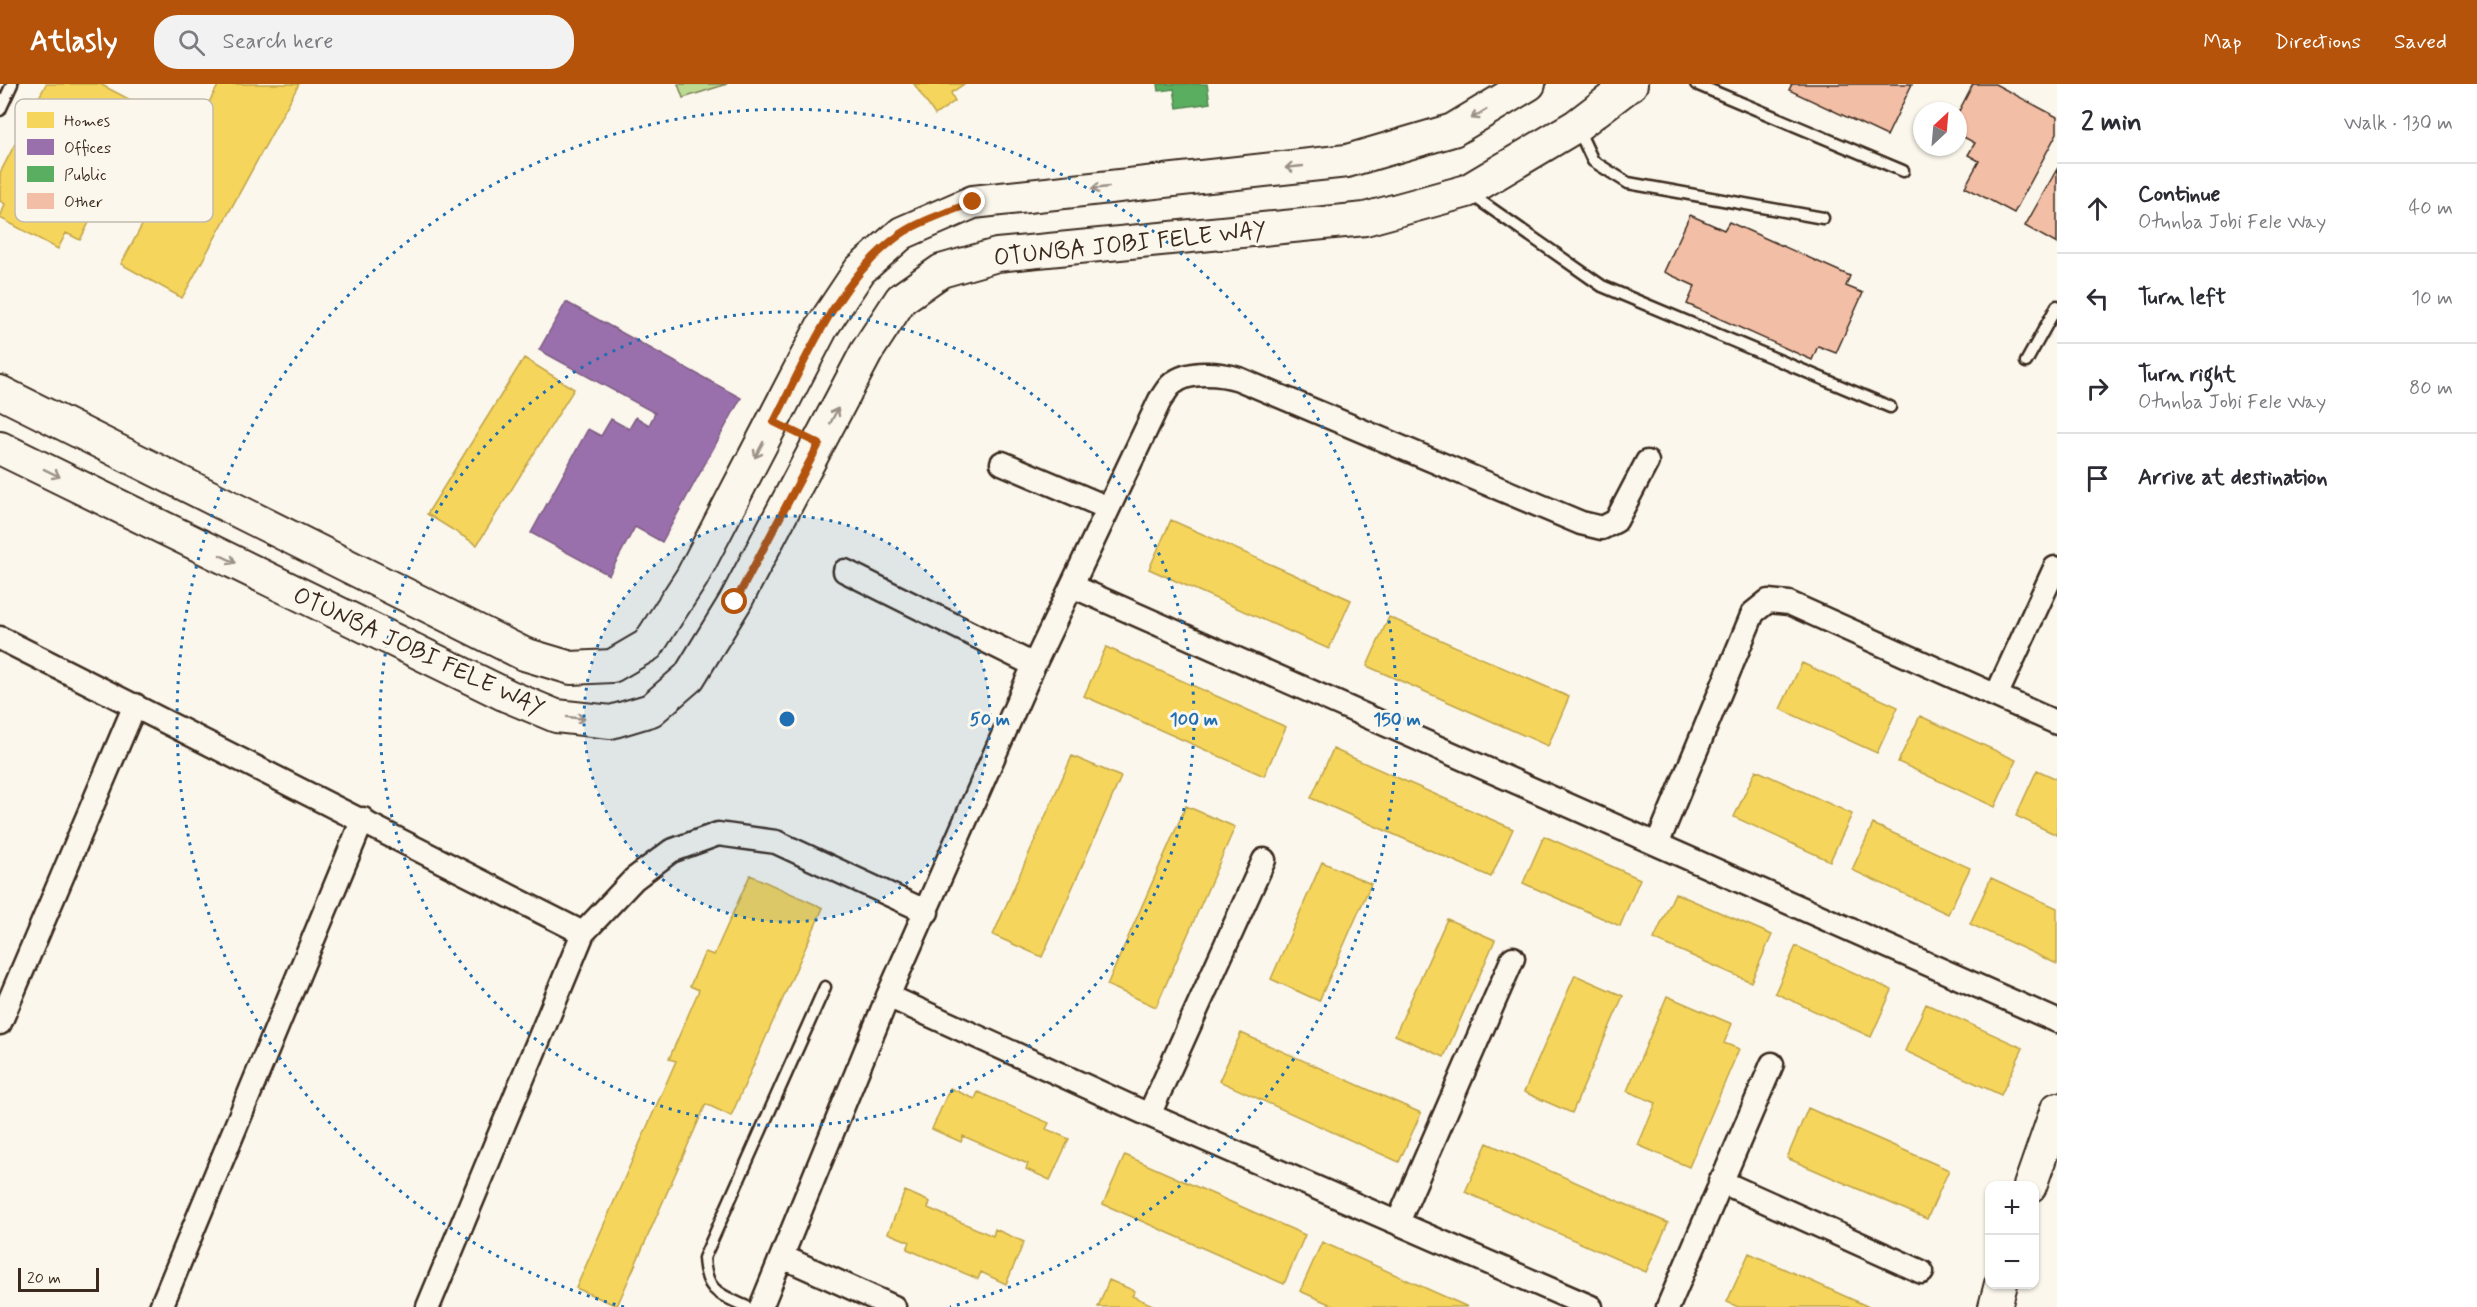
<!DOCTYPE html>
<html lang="en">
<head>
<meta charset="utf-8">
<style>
	:root { --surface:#fff; --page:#f2f2f3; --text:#2b2b33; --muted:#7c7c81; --line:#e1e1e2; --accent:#b45309 }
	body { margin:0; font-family:Mynerve,sans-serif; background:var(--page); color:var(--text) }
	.controls { position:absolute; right:18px; bottom:18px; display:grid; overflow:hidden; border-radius:12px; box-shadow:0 2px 4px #0004 }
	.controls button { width:54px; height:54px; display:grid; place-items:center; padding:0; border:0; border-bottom:2px solid var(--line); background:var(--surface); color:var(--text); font:30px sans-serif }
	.compass { position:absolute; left:1913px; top:18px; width:54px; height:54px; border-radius:50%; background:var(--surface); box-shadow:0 2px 4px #0004; rotate:26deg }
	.scale { position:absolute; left:18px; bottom:15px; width:81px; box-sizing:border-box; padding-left:6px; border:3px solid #3b2a1e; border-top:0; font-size:16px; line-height:21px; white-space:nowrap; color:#3b2a1e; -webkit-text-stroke:4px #fbf7ec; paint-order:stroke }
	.stop { position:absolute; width:18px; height:18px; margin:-14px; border:4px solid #b45309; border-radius:50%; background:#fff }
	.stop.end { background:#b45309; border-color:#fff; box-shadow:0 2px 6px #0008 }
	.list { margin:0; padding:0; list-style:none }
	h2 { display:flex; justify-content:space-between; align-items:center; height:78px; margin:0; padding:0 24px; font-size:26px }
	h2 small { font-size:20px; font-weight:400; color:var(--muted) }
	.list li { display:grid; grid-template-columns:39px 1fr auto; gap:18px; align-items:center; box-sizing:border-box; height:90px; padding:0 24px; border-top:2px solid var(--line) }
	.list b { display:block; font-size:22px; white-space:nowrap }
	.list p { margin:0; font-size:20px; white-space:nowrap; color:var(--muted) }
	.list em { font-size:20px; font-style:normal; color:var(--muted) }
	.icon { flex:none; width:33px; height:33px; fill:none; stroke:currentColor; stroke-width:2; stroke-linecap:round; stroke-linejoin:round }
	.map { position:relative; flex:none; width:2057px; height:1223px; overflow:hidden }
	header { display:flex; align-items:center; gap:36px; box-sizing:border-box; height:84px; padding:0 30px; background:var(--accent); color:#fff }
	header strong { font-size:28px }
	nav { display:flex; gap:33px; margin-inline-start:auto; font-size:21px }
	.search { width:420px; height:54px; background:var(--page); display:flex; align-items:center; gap:15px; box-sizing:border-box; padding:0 21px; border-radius:24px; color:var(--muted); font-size:22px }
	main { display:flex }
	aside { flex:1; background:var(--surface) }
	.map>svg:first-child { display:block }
	.green { fill:#bdda92; stroke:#7c8258; stroke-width:1.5 }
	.homes { fill:#f6d55c; stroke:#bea249; stroke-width:1.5 }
	.offices { fill:#9970ab; stroke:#7d5b81; stroke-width:1.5 }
	.public { fill:#5aae61; stroke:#51864d; stroke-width:1.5 }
	.building { fill:#f2bea5; stroke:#3b2a1e; stroke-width:1.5 }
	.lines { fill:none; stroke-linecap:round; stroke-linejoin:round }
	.lane-casing { stroke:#3b2a1e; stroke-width:15 }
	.street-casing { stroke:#3b2a1e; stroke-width:27 }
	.secondary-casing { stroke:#3b2a1e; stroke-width:36 }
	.lane { stroke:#fbf7ec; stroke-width:10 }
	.street { stroke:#fbf7ec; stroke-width:22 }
	.secondary { stroke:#fbf7ec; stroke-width:32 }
	.oneway { stroke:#9b9085 }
	.route { stroke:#b45309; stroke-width:8 }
	.ring { fill:none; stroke:#1f6fb2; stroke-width:3; stroke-dasharray:3 6 }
	.labels { text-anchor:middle; stroke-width:6; stroke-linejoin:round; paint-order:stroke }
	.street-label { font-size:24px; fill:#3b2a1e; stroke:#fbf7ec }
	.key { fill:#fbf7ec; stroke:#c1baae; stroke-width:1.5 }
	.key-label { font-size:16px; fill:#3b2a1e }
	.centre { fill:#1f6fb2; stroke:#fbf7ec; stroke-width:3 }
	.ring-label { font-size:18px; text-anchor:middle; font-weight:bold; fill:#1f6fb2; stroke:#fbf7ec; stroke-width:6; stroke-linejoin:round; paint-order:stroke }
</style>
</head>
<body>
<header>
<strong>Atlasly</strong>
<div class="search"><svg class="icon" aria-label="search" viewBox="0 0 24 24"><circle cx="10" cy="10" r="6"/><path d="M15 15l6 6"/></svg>Search here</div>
<nav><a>Map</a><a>Directions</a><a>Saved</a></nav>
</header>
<main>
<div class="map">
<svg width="2057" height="1223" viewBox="0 0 2057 1223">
	<rect width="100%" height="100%" fill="#fbf7ec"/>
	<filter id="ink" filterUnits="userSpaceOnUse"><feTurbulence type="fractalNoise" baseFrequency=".0167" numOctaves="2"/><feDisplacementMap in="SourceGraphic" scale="12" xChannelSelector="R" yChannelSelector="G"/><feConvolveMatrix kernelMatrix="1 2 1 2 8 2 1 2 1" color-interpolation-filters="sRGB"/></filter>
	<g filter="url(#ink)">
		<path class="green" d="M678,0H727L683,14Z"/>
		<path class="homes" d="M46,0H100L148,25L80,156L66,149L58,165L0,134L5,120L0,117V89Z
			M219,0H299L182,214L121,180Z
			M914,0H964L951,9L955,17L935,31Z
			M524,274L574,305L477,461L427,430Z
			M1171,436L1351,516L1329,565L1149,485Z
			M1389,533L1569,613L1548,662L1367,582Z
			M1106,563L1286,643L1264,692L1084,612Z
			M1802,579L1898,623L1877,669L1780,625Z
			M1920,632L2016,676L1995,723L1898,678Z
			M1333,665L1513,745L1491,793L1311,714Z
			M1072,672L1121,693L1042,873L993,851Z
			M1756,686L1852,730L1830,777L1734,733Z
			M2037,686L2057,695V751L2016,732Z
			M1186,722L1235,743L1156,923L1107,901Z
			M1873,740L1970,784L1948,830L1852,786Z
			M1544,752L1640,795L1620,842L1523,799Z
			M1322,778L1371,800L1319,917L1271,895Z
			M750,791L823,824L731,1032L706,1020L617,1222L576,1204L676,977L669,975L699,906L690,902L705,868L714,871Z
			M1991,794L2057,824V880L1970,840Z
			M1675,809L1772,851L1751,898L1654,855Z
			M1447,835L1495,856L1444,973L1395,951Z
			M1796,862L1892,906L1871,953L1775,909Z
			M1575,891L1623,912L1572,1029L1524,1008Z
			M1667,912L1732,940L1724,959L1739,965L1689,1083L1638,1061L1656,1019L1627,1007Z
			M1926,920L2023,964L2001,1011L1905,967Z
			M1241,949L1421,1029L1399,1078L1219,997Z
			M950,1004L975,1015L978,1008L1049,1039L1046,1045L1069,1055L1050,1096L1026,1085L1028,1080L963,1052L961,1058L932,1045Z
			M1808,1024L1949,1086L1927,1135L1787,1074Z
			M1487,1059L1668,1139L1646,1188L1465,1108Z
			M1125,1071L1305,1151L1284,1200L1103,1120Z
			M905,1107L930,1118L928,1124L993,1152L995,1145L1024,1158L1006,1200L981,1188L978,1195L907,1165L910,1158L888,1149Z
			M1322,1158L1468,1223H1336L1300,1207Z
			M1749,1169L1869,1223H1738L1727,1218Z
			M1109,1196L1135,1207L1132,1212L1157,1223H1098Z"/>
		<path class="offices" d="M566,218L741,314L662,458L635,443L609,491L531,449L588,345L601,352L611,335L629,345L636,333L649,341L655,329L539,266Z"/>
		<path class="public" d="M1158,0H1207L1210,19L1177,24L1174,5L1159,7Z"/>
		<path class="building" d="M1792,0H1912L1887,52L1789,6Z
			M1973,0H1995L2057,33V49L2014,129L1965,103L1979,77L1968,71L1975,59L1958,50V29Z
			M2057,85V160L2025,142Z
			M1690,131L1724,146L1729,138L1850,192L1846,202L1863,209L1836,269L1818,262L1812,276L1687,220L1695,202L1664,188Z"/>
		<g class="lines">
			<g class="lane-casing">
				<path id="lane" d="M1696,0L1903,87
					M0,26L12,0
					M1578,45L1593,77L1628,99L1823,134
					M1469,109L1602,202L1890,323
					M2026,278L2057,222
					M747,1223C719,1210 706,1208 704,1174L825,903"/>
			</g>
			<g class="street-casing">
				<path id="street" d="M1002,379L1108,424
					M845,487L1034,581
					M1072,502L2057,937
					M0,554L583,849
					M1996,612L2055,484
					M1658,758L1753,529L1768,517L1789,519L2057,639
					M888,912L1149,1031L1591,1223
					M0,939L135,621
					M1149,1031L1264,776
					M1720,1097L1922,1188
					M1398,1138L1513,874
					M783,1173L894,1223
					M161,1223L363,735
					M428,1223L583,849L634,795L671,767L718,750L776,758L927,828
					M761,1223L888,912L1034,581L1160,316C1164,311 1167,304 1172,300C1188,286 1220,289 1239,295L1581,439L1602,444L1616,437L1647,378
					M1668,1223L1772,980"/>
			</g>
			<g class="secondary-casing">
				<path id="secondary" d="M0,308L524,570L571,584L612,582L648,561L692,493L822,243L860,186L902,149L973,118L1347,77L1453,46L1529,0
					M0,364L508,612L556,632L611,638L651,626L689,593L735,518L867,267L901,215L941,187L997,171L1365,135L1467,107L1576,42L1631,0
					M2030,1102L2057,1025
					M1995,1223L2001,1200"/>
			</g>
			<use href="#lane" class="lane"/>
			<use href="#street" class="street"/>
			<use href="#secondary" class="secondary"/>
		</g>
		<defs><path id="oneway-shaft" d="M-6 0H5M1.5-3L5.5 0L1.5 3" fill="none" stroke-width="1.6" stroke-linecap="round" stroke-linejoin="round" transform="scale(1.5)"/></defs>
		<g class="oneway">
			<use href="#oneway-shaft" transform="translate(1479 30) rotate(149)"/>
			<use href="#oneway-shaft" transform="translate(1294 83) rotate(174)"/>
			<use href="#oneway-shaft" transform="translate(1100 104) rotate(174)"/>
			<use href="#oneway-shaft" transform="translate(834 332) rotate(-63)"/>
			<use href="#oneway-shaft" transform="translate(759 366) rotate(118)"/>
			<use href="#oneway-shaft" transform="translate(52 389) rotate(26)"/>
			<use href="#oneway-shaft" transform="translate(228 475) rotate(26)"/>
			<use href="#oneway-shaft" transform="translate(576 634) rotate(6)"/>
		</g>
	</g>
	<g class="lines" filter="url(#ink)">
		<path class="route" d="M735,518L819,360L774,338C808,271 838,195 901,150C921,136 950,128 973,118"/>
	</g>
	<circle cx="787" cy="635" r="203" fill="#1f6fb2" fill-opacity=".12"/>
	<g class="ring">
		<circle cx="787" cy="635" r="203"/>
		<circle cx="787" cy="635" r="407"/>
		<path d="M624 1223A610 610 0 1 1 950 1223"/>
	</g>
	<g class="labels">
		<g class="street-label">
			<text transform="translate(1130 159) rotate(-6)" y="8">OTUNBA JOBI FELE WAY</text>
			<text transform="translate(419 567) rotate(25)" y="8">OTUNBA JOBI FELE WAY</text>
		</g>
	</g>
	<rect x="15" y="15" width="198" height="123" rx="9" class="key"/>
	<rect x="27" y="28" width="27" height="16" fill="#f6d55c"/>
	<rect x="27" y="55" width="27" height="16" fill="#9970ab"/>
	<rect x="27" y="82" width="27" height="16" fill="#5aae61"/>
	<rect x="27" y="109" width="27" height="16" fill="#f2bea5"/>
	<g class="key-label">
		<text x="64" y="42">Homes</text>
		<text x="64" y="69">Offices</text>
		<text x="64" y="96">Public</text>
		<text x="64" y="123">Other</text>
	</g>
	<circle cx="787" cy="635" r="9" class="centre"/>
	<g class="ring-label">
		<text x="990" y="641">50 m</text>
		<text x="1194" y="641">100 m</text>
		<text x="1397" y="641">150 m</text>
	</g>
</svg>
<div class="controls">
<button>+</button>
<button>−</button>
</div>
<svg class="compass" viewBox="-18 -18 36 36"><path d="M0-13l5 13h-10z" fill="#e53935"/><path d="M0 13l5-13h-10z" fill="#7c7c81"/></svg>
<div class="scale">20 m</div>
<div class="stop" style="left:735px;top:518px"></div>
<div class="stop end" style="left:973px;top:118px"></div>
</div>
<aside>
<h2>2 min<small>Walk · 130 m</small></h2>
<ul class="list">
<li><svg class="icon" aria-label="ahead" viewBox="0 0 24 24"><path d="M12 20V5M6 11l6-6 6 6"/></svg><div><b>Continue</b><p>Otunba Jobi Fele Way</p></div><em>40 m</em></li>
<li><svg class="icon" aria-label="left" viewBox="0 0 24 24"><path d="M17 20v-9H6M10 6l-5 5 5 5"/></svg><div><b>Turn left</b></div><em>10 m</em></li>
<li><svg class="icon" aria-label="right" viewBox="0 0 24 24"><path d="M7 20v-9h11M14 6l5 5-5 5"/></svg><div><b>Turn right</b><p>Otunba Jobi Fele Way</p></div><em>80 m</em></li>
<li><svg class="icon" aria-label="arrive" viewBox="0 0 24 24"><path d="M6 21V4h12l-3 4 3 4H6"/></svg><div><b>Arrive at destination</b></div></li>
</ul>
</aside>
</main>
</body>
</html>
